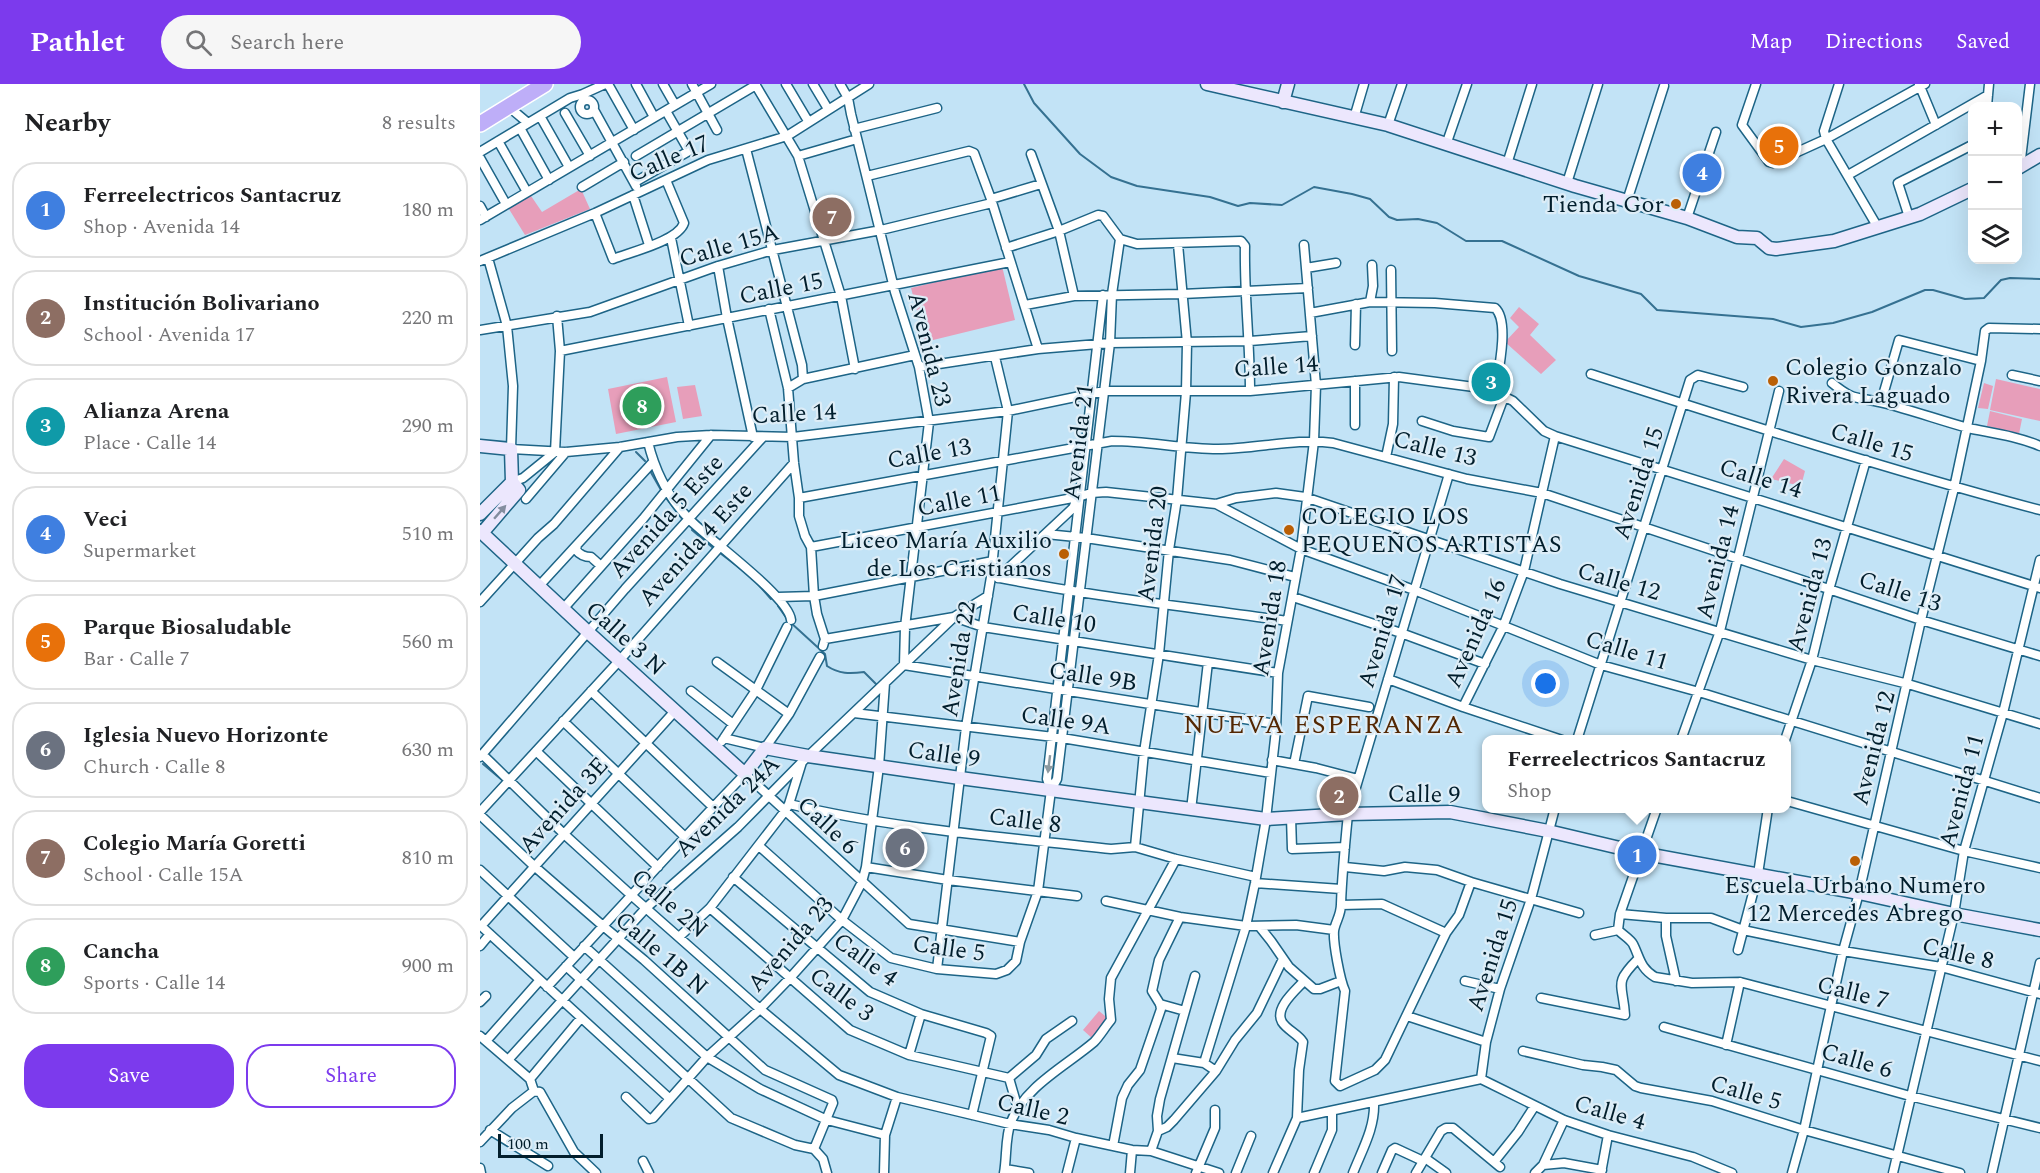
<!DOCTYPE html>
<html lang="en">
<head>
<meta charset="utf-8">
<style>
	:root { --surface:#fff; --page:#f6f6f6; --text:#202124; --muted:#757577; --line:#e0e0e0; --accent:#7c3aed }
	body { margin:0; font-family:Spectral,serif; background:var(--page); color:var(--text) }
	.controls { position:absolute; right:18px; top:18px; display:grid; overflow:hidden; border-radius:12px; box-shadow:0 6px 24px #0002 }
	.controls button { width:54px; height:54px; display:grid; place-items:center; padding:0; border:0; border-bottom:2px solid var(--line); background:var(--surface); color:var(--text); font:30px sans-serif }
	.scale { position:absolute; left:18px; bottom:15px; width:105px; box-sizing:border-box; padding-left:6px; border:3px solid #021e2c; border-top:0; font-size:16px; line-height:21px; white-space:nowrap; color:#021e2c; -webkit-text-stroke:4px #ddedf7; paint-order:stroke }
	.you { position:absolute; left:1066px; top:600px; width:21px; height:21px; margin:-15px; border:4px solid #fff; border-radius:50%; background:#1a73e8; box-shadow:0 0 0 9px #1a73e833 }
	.badge { display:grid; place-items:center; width:39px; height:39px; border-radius:50%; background:var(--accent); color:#fff; font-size:20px; font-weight:700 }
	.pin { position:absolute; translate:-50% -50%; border:3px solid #fff; box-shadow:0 2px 6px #0006 }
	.popup { position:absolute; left:1002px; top:651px; width:309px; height:78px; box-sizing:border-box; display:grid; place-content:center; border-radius:12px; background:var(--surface); filter:drop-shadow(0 2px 4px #0005); font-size:20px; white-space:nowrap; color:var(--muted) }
	.popup b { font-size:22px; color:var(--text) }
	.popup::after { content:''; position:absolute; left:50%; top:100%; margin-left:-12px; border:12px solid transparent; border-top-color:var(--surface) }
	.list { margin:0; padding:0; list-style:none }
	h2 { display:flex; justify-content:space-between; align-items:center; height:78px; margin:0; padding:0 24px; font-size:26px }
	h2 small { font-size:20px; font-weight:400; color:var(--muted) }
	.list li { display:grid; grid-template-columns:39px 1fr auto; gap:18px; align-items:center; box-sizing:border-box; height:96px; margin:0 12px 12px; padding:0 12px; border:2px solid var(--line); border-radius:24px }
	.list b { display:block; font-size:22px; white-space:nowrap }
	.list p { margin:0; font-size:20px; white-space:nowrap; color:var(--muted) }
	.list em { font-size:20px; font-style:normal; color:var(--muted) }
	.actions { display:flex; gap:12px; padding:18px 24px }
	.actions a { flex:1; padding:14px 0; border:2px solid var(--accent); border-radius:24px; text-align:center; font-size:21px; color:var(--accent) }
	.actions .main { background:var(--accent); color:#fff }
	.icon { flex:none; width:33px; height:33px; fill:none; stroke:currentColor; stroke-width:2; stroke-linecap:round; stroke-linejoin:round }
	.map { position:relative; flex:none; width:1560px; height:1089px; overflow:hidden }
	header { display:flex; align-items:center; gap:36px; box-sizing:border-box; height:84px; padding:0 30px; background:var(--accent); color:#fff }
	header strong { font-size:28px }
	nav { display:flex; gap:33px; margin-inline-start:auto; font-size:21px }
	.search { width:420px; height:54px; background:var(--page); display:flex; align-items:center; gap:15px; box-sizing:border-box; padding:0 21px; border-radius:33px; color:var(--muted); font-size:22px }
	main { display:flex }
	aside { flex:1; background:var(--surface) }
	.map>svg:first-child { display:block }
	.green { fill:#e79eba }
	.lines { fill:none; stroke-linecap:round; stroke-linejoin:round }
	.stream { stroke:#357191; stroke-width:2 }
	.street-casing { stroke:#1d6486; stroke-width:11 }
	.secondary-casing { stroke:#1d6486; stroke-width:15 }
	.highway-casing { stroke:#fff; stroke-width:18 }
	.street { stroke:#fff; stroke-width:8 }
	.secondary { stroke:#ece7fd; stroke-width:12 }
	.highway { stroke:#beaef8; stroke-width:15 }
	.oneway { fill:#838d9f }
	.oneway2 { fill:#8d9aa0 }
	.poi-dot { fill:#ba5f05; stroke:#ddedf7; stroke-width:2 }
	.labels { text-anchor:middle; stroke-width:4.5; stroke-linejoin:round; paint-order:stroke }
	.street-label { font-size:24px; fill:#021e2c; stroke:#ddedf7 }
	.poi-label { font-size:24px; fill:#021e2c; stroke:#ddedf7; text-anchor:end }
	.neighbourhood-label { font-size:26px; letter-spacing:1.5px; fill:#532702; stroke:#ddedf7 }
</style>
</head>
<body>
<header>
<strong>Pathlet</strong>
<div class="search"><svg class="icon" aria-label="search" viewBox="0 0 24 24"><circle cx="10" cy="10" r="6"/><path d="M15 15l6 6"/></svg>Search here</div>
<nav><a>Map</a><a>Directions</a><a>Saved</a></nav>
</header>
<main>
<aside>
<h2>Nearby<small>8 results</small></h2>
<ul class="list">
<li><span class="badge" style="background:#3f7fe0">1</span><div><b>Ferreelectricos Santacruz</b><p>Shop · Avenida 14</p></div><em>180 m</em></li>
<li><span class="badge" style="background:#8d6e63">2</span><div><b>Institución Bolivariano</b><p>School · Avenida 17</p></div><em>220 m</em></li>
<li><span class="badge" style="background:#0f9aa8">3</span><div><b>Alianza Arena</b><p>Place · Calle 14</p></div><em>290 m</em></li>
<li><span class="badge" style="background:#3f7fe0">4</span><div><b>Veci</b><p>Supermarket</p></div><em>510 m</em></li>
<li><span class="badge" style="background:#e8710a">5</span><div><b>Parque Biosaludable</b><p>Bar · Calle 7</p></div><em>560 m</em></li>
<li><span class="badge" style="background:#6b7280">6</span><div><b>Iglesia Nuevo Horizonte</b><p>Church · Calle 8</p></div><em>630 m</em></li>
<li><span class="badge" style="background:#8d6e63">7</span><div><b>Colegio María Goretti</b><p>School · Calle 15A</p></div><em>810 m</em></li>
<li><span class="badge" style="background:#2e9e5b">8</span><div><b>Cancha</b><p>Sports · Calle 14</p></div><em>900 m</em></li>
</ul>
<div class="actions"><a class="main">Save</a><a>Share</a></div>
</aside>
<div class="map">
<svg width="1560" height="1089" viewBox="0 0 1560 1089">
	<rect width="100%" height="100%" fill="#c2e3f6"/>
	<path class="green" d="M101,105L110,125L45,151L27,122L49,109L62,128Z
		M522,182L535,236L445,258L431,204Z
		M1039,223L1059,240L1050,251L1076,276L1061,290L1025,258L1039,243L1030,234Z
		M187,293L196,338L136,350L128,305Z
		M1516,295L1560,305V337L1510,326Z
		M1504,299L1513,302L1508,325L1498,324Z
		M215,301L222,332L203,335L197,303Z
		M1510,327L1542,335L1539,350L1507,342Z
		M1304,375L1325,387L1321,402L1291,395Z
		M619,927L630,936L613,955L603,946Z"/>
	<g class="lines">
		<path class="stream" d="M544,0L554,19L600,70L631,93L657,102L730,113L758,122L770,119L802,121L834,103L872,110L890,115L909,133L917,136L938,135L957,139L986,157H1022L1099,192L1161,210L1177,226L1293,235L1321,243L1353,239L1392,228L1445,206H1453L1485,215L1504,214L1521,196L1530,194L1560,195
			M156,368L165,377
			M169,385L181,406
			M186,414L203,436
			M212,446L232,463
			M240,469L261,485
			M277,499L291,515
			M298,522L305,532
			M310,538L345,570L347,582C359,590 370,590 384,588L398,602
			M3,680L22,696"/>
		<g class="street-casing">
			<path id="street" d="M128,0L154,46
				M156,0L174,33
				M183,0L195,21
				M212,0L237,46
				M275,0L318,72L361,212L375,285
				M306,0L328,37
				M333,0L348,25
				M360,0L368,14L371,30L415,208L439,283L449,338L425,543L424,581L796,640
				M1276,0L1262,41L1289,78L1293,79L1346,55L1445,0
				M1359,0L1344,47L1346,55L1397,142
				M1439,0L1456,41
				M100 23a7 7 0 1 1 14 0a7 7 0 1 1-14 0Z
				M1507,22L1509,0
				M29,23L48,39
				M114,26L156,102
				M85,29L110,72
				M60,32L89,83
				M874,34L884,0
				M908,41L922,0
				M40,44L69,96
				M374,45L457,24
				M18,57L47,108
				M966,61L987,0
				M266,65L322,281L323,295L308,304
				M0,68L90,14L103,10L125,0
				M551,70L579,147L594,212
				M156,72L276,1
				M318,72L377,55
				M0,74L26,120
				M1027,80L1052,0
				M1540,83L1550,0
				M1368,91L1508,11
				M387,92L489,67L494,69L511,115L558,265
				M155,98L209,67L186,27
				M1087,99L1118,0
				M102,103L144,78
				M153,111L169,161
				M511,115L561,100
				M1147,117L1184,2
				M0,122L6,133
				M115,129L133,175C151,168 198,157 204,139L186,96
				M1429,133L1418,99L1492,61
				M1207,134L1236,48
				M0,136L231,0
				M191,154L209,242
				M526,164L579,147L618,131L623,132L640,155L657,160L761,157L765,162C764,210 770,258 770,307
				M8,174L27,242L33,302L31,365L86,368L140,363L197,353L231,351L313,353L528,327L624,307H770L919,293L1009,305L1033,317L1064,347L1075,352L1560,504
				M0,177L115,129L228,76L307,52L389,0
				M238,182L247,234L273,353
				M826,184L856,179
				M911,186L912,267
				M890,218L893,202L892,181
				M545,221L594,212L702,210L828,204
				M289,225L308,304L314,379L319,414V432L325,452L331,463L334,512L337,530L345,555L343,562
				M830,229L890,218L955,219L1015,224C1030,237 1018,289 1015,308
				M0,246L110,228L238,182L293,166L401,146L512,119
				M875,261L876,220
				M80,267L530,178
				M439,283L558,265L630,259L770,257L832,252
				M1111,290C1260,338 1409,386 1560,426
				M1532,291L1560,297
				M323,295L435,271
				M875,297V341
				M1352,299C1375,318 1376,312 1403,319C1431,326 1459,336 1488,344C1512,349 1537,352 1560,362
				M1401,318L1419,256L1501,277
				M942,337L973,347L1009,353L1024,313
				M168,358C175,387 189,415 211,437C231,457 309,513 311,536
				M906,373L913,340L914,293
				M969,390L868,730C865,760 862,790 861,820C861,832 855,838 854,847C853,859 860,896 865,907L855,997L860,1002L895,986L905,976L966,849L979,831L991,798
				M32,398L43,394L75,368L80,267L77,232
				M319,414L632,357C668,357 702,365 738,365C777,365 815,354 853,359L987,395L1062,409L1441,536L1560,572
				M46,415L86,368
				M736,420L821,465L934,506L1121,581L1219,608L1560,714
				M566,450L606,454L750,476L815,493
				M97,461L96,466C100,471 104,473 111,473L121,482
				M331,463L598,413L611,409L626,408L736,420L756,414L796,409L825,413L1080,500L1332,576L1428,600L1560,640
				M518,494L593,424L597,415
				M520,494C615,513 711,523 807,537
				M59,502L173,378
				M298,513L334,512L513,477
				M813,513L921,549L1005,580
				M0,518L58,454L74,440L140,363
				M83,525L163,435L231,351
				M345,555L474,533L503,543L798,589
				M237,578L309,630
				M908,595L983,623L1082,656
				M111,607L233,723
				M211,607L253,640
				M983,623L1023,543L1044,487L1075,352
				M374,629L582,654L791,689
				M83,637L204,752
				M244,654L285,664L309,630L340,573
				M1097,656L1210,296L1218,291L1263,303
				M1201,656L1240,547L1299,307
				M1305,656L1332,576L1349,506L1386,376
				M242,657L276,606L307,543
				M56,667L178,783
				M2,670L84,750L151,811L280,925L359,991L417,1013L530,1040L569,1046L596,1054L652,1066L671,1067L739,1089
				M0,673L145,505L283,353
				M792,676L836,684L878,695
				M814,680L828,612L889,623
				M571,706L567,695L623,211
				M1307,717L1484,767L1560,784
				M309,720C414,745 524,753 631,765L655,763L696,775L776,793
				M711,726L728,578
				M0,728L139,577L314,379
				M0,731L54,782L123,842L164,876L285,986L352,1016L353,1019L334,1065L343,1075L347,1089
				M811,733L812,765L865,763
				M279,762L362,836L411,874L457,885L516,890L527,886L536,877L540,858L558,807L571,706L577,695L630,259L632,210L640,155
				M655,763L664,668L679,570L689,466L697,415L706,308L707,259L698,160
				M386,783L468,796L597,812
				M865,783L904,787L925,783L957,786L991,798L1099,829
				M0,786L94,873
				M253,793L390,908L441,930L506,949L511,952L492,1031
				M775,799L861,805
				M626,817L700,833L766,842L816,841L854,846
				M861,821L902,820L966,849
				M230,824L370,946L429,971L529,994
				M1140,830L1186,834H1231L1263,846L1363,867L1461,883L1560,910
				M1186,834V852L1196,897
				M0,841L189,1014
				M1,842L195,627
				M779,842L791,857L809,883L834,905H840L861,897
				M1138,846C1143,851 1150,855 1153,860C1160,874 1160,884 1175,893L1212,899L1260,898L1560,977
				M1138,846L1140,830L1177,724
				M1115,851L1138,846
				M199,853L230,824L305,727L309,720L322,678
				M0,862L10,850
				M104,862L227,973L280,1005L347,1036L405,1051
				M1258,866L1278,790L1288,724
				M86,882L251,1034L315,1061L334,1065
				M457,885L486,643L511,493L528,327L515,273
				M985,897L1020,905
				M67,903C133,832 197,760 265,690L429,840L540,858
				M1061,914L1145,931C1143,899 1133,900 1158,875
				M0,918L6,912
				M680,920L705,927
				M927,932L1006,958
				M1184,943L1430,1012L1560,1044
				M0,952L50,995L54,1007L60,1008L94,1068L116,1089
				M6,957L60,896
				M1246,961L1260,898
				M1043,967L1103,981L1122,983L1136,986L1155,1002L1161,1004L1232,1017L1324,1046L1480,1089
				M429,971L441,930
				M692,974L724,979L736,987
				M28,976L166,824L258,743L322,678L474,533L508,512
				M724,979L766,842L775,799L786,735L796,646L798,589L821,465L834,357L836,301L824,161
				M529,994L556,971L566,955L592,937
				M529,994L538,1025
				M50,995L101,934
				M1001,995L1006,958L1020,905L1051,815L1075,724
				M1001,995L1084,1036L1128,1051L1213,1073L1252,1089
				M146,1013L169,1035L173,1034L227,973L280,925L310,894L362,836L382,798L386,783L399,682L405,599
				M817,1034L1001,995
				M10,1046L68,1082
				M678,1047L687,1043L694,1036L736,987L755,956L777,929L803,875
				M0,1058L32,1024L54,1007
				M633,1062L642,1014L648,1001L660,986L681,925L680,920L672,907L679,876L700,833
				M671,1067L678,1047L677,1032L680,1015L715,892
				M945,1074L966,1089
				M163,1077L169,1089
				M1014,1078L1038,1048L1054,1023
				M1063,1081L1084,1036
				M0,1084L1,1089
				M525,1085L549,1089
				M404,1089L405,1051L417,1013
				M524,1089C527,1073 525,1053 531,1038C545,1002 586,982 614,958C620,952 625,943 631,936L629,915L631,894L696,775
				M587,1089L596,1054
				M650,1089L652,1066
				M716,1089L735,1044V1026
				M756,1089L771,1052
				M793,1089L817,1034L819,986L823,958C818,950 807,946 802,938C794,924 816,906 824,897
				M834,1089L852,1046V1028
				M873,1089C882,1066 895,1044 894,1019
				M902,1089L912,1066L915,1064L943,1077
				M936,1089L961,1047L966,1044H973L1020,1083
				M1055,1089L1063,1081L1084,1079L1122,1086
				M1121,1089L1128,1051
				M1312,1089L1324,1046L1363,867L1379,809L1441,536L1474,404L1501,277L1505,247L1509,244L1560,245
				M1413,1089L1474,830L1484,767L1523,629L1560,476
				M1512,1089L1560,879"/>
		</g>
		<g class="secondary-casing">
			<path id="secondary" d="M727,0L908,41L1095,102L1207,134L1257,153L1277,154L1289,164L1296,165L1354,157L1440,130L1492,105
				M803,18L808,0
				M1538,84L1560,71
				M0,362L31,365L32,398
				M0,430L32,398
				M0,447L109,549L265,690L285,664L328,672L480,694L786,735L868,730L970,728L1068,747L1161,769L1379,809L1474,830L1560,846
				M2,449L39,406L32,398"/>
		</g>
		<g class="highway-casing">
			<path id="highway" d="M0,40L65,0"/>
		</g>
		<use href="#street" class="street"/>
		<use href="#secondary" class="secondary"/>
		<use href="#highway" class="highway"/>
	</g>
	<defs><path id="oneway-solid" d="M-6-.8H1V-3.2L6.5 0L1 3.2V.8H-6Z" transform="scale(1.5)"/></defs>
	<use class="oneway" href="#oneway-solid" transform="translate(20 428) rotate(-49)"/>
	<use class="oneway2" href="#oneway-solid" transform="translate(569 680) rotate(97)"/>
	<g class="poi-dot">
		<circle cx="1196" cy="120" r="6"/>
		<circle cx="1293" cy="297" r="6"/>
		<circle cx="809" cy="446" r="6"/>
		<circle cx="584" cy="470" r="6"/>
		<circle cx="1375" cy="777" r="6"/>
	</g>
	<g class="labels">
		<g class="street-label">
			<text transform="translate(189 74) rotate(-23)" y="8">Calle 17</text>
			<text transform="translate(249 161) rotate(-16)" y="8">Calle 15A</text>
			<text transform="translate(301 204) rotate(-11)" y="8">Calle 15</text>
			<text transform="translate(450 265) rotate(76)" y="8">Avenida 23</text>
			<text transform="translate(796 282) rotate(-4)" y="8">Calle 14</text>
			<text transform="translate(314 329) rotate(-3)" y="8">Calle 14</text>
			<text transform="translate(598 358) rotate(-83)" y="8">Avenida 21</text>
			<text transform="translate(1392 358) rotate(17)" y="8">Calle 15</text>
			<text transform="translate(955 364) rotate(14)" y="8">Calle 13</text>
			<text transform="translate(449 369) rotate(-10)" y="8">Calle 13</text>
			<text transform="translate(1281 394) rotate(17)" y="8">Calle 14</text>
			<text transform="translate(1158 399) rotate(-72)" y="8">Avenida 15</text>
			<text transform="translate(479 416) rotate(-11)" y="8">Calle 11</text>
			<text transform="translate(186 432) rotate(-48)" y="8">Avenida 5 Este</text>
			<text transform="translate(215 460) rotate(-48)" y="8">Avenida 4 Este</text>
			<text transform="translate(672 460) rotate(-83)" y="8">Avenida 20</text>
			<text transform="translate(1237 478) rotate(-76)" y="8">Avenida 14</text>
			<text transform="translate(1139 497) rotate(16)" y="8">Calle 12</text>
			<text transform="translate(1420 507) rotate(18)" y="8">Calle 13</text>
			<text transform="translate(1329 511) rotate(-75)" y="8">Avenida 13</text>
			<text transform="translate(574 534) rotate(9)" y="8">Calle 10</text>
			<text transform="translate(789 534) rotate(-81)" y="8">Avenida 18</text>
			<text transform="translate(902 547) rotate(-73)" y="8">Avenida 17</text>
			<text transform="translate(995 549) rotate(-66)" y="8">Avenida 16</text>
			<text transform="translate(146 554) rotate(42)" y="8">Calle 3 N</text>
			<text transform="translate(1147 566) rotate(17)" y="8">Calle 11</text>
			<text transform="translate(478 575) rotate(-81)" y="8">Avenida 22</text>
			<text transform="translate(613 592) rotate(9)" y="8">Calle 9B</text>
			<text transform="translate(586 636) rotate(8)" y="8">Calle 9A</text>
			<text transform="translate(1393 664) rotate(-76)" y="8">Avenida 12</text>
			<text transform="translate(464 670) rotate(8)" y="8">Calle 9</text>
			<text transform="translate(1481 707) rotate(-75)" y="8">Avenida 11</text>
			<text transform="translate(944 710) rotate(1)" y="8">Calle 9</text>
			<text transform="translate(83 721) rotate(-48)" y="8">Avenida 3E</text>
			<text transform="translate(247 722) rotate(-44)" y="8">Avenida 24A</text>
			<text transform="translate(545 736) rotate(7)" y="8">Calle 8</text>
			<text transform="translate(348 741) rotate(43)" y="8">Calle 6</text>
			<text transform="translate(190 819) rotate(41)" y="8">Calle 2N</text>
			<text transform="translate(310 860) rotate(-49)" y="8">Avenida 23</text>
			<text transform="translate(469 864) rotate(8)" y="8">Calle 5</text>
			<text transform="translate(182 869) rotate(41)" y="8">Calle 1B N</text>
			<text transform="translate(1478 869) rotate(13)" y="8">Calle 8</text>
			<text transform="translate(1012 871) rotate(-72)" y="8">Avenida 15</text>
			<text transform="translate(386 875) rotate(36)" y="8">Calle 4</text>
			<text transform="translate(1373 908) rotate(14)" y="8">Calle 7</text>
			<text transform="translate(362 910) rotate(37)" y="8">Calle 3</text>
			<text transform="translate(1377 976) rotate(16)" y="8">Calle 6</text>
			<text transform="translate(1266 1008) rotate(16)" y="8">Calle 5</text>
			<text transform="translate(553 1025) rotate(13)" y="8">Calle 2</text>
			<text transform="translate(1130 1028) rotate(16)" y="8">Calle 4</text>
		</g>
		<g class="poi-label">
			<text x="1184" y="128">Tienda Gor</text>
			<text x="1305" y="291" text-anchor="start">Colegio Gonzalo<tspan x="1305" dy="28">Rivera Laguado</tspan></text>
			<text x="821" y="440" text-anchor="start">COLEGIO LOS<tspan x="821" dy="28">PEQUEÑOS ARTISTAS</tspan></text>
			<text x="572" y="464">Liceo María Auxilio<tspan x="572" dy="28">de Los Cristianos</tspan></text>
			<text x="1375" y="809" text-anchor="middle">Escuela Urbano Numero<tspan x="1375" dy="28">12 Mercedes Abrego</tspan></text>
		</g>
		<g class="neighbourhood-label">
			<text x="844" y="649">NUEVA ESPERANZA</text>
		</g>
	</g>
</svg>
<div class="controls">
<button>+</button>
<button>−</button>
<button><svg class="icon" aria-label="layers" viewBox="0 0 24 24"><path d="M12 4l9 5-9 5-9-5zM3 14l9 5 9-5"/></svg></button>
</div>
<div class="scale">100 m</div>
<div class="you"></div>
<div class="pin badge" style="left:1157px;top:771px;background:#3f7fe0">1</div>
<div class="popup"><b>Ferreelectricos Santacruz</b>Shop</div>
<div class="pin badge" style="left:859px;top:712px;background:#8d6e63">2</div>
<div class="pin badge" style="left:1011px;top:298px;background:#0f9aa8">3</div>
<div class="pin badge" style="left:1222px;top:89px;background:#3f7fe0">4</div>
<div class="pin badge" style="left:1299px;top:62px;background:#e8710a">5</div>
<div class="pin badge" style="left:425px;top:764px;background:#6b7280">6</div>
<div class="pin badge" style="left:352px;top:133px;background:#8d6e63">7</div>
<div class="pin badge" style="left:162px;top:322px;background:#2e9e5b">8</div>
</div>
</main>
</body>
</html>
